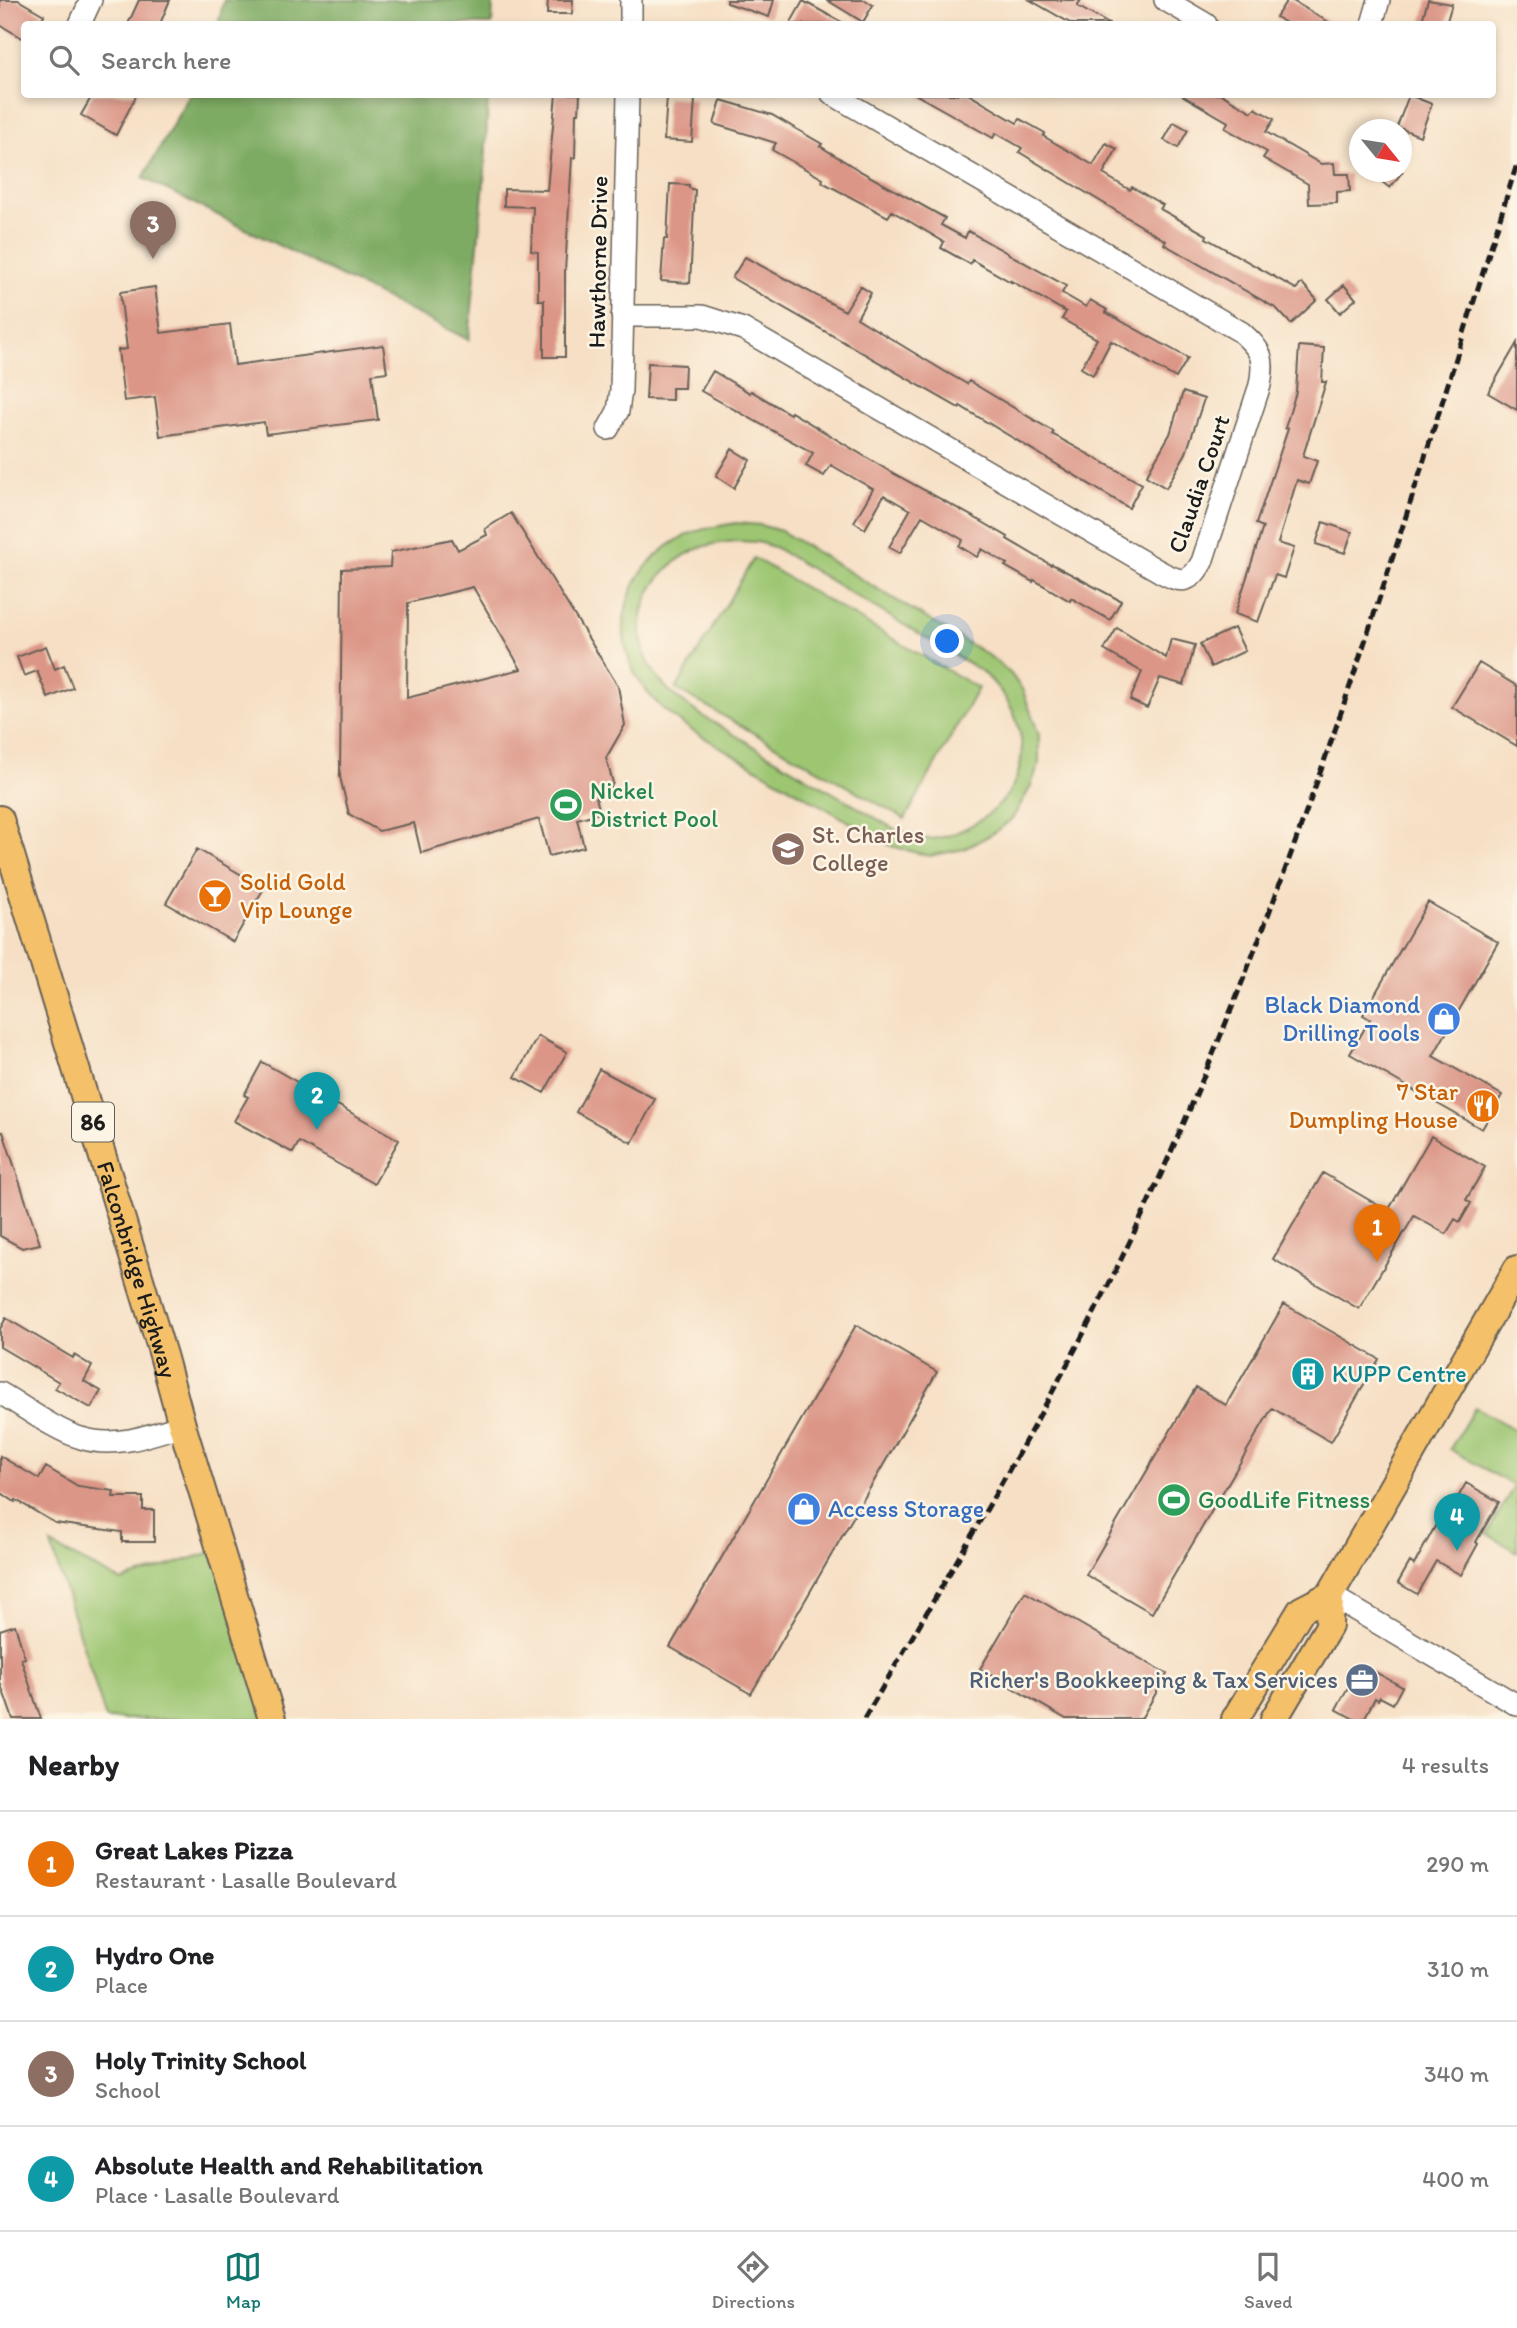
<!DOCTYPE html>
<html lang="en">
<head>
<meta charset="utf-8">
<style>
	:root { --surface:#fff; --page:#f2f2f2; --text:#202124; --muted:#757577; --line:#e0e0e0; --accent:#0f766e }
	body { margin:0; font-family:Itim,sans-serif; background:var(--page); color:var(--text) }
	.compass { position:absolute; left:1349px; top:119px; width:63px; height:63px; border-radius:50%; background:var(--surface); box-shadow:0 4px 10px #0003; rotate:120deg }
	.you { position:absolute; left:948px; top:642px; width:24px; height:24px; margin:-18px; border:5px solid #fff; border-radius:50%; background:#1a73e8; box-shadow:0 0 0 10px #1a73e833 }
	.badge { display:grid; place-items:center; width:46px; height:46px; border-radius:50%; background:var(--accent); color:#fff; font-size:23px; font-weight:700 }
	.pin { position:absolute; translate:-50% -58px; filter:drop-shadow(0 2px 4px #0008) }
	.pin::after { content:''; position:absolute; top:37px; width:24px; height:21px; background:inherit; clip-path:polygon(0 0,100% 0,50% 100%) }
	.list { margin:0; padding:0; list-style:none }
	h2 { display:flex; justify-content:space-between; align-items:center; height:91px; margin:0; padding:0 28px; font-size:30px }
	h2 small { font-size:23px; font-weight:400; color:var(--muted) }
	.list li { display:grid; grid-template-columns:46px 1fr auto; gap:21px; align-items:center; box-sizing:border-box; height:105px; padding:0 28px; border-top:2px solid var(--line) }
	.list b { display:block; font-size:26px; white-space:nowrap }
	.list p { margin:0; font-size:23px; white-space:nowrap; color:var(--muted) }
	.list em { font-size:23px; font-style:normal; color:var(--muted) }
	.icon { flex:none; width:38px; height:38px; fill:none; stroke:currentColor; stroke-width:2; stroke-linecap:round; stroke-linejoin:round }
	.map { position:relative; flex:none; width:1517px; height:1719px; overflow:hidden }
	.search { position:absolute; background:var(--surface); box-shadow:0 4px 10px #0003; left:21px; right:21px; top:21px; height:77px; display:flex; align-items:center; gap:18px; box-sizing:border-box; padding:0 24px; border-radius:7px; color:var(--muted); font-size:26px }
	.sheet { height:511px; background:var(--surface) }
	nav { display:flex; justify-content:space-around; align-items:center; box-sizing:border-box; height:98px; border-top:2px solid var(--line); background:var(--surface); font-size:19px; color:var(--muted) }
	nav a { display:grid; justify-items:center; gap:4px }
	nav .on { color:var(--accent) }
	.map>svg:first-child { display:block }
	.green { fill:#9dc672; stroke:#5c7147; stroke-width:2; fill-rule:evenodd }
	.forest { fill:#7eab64; stroke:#4d6440; stroke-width:2 }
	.building { fill:#dc9687; fill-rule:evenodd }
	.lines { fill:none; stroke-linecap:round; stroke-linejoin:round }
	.minor-casing { stroke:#686057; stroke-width:24 }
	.major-casing { stroke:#686057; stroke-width:30 }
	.minor { stroke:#fff; stroke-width:21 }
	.major { stroke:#f4c16b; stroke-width:26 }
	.rail { stroke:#1c1c1c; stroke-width:5; stroke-dasharray:10 5; stroke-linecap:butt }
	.labels { text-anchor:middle; stroke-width:5; stroke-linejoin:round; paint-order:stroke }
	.shield { fill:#fcf5e5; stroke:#5f5d58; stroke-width:2 }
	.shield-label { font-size:23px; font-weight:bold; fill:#1c1c1c }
	.street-label { font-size:24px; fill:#1c1c1c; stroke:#fcf5e5 }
	.leisure-label { font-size:24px; fill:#27864d; stroke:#fcf5e5; text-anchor:start }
	.education-label { font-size:24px; fill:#785e54; stroke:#fcf5e5; text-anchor:start }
	.food-label { font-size:24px; fill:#c56008; stroke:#fcf5e5; text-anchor:start }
	.shop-label { font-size:24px; fill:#366cbe; stroke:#fcf5e5; text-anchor:end }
	.culture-label { font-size:24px; fill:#0d838f; stroke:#fcf5e5; text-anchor:start }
	.service-label { font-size:24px; fill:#4e5e75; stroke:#fcf5e5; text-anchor:end }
</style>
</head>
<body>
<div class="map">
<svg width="1517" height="1719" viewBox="0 0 1517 1719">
	<rect width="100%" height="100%" fill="#fcf5e5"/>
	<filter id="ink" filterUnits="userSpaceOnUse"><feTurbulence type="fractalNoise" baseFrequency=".0143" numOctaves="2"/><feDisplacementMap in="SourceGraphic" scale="14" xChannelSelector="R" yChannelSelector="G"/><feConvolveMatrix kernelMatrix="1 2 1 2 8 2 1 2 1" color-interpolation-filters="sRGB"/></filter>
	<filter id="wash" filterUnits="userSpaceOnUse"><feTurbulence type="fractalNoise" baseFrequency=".00686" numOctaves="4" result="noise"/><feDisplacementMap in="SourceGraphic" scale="28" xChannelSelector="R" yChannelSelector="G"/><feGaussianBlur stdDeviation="1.57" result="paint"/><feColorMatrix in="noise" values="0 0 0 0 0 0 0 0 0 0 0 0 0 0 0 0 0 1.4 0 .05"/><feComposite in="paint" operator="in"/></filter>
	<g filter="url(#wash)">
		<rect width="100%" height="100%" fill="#f6dfc4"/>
		<path class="green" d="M736,523L760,525L781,531L991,657L1011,674L1023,691L1039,735V764L1030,788L1012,819L996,832L964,849L929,856L891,846L696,733C680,722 663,711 650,695C601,640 624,563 689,534C704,527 721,526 736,523ZM737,541L757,542L774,547L981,671C1036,717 1038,791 970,826C959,832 943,839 929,839C919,838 907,833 898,831L706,718C690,708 675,698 663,684C622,638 641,575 695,550C708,544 723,542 737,541Z
			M754,558L978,688L905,819L676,689Z
			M1475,1407L1517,1431V1552L1487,1534L1514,1486L1450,1449Z
			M51,1545L121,1581L221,1549L273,1719H106Z"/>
		<path class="forest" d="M224,0H493L492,24H218Z
			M190,94L488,95L485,171L469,340L143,178Z"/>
		<g id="blocks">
			<path class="building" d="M0,0H18L44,15L39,24H24V39L0,25Z
				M139,0H170L160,24H128Z
				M548,0H573L572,14H547Z
				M727,0H774L769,17L727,3Z
				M827,0H865L873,5L863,22Z
				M1030,0H1081L1077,6L1109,24H1072Z
				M1287,0H1291L1332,24H1288L1276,17Z
				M1428,0L1452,4L1446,24H1421Z
				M803,1L845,24H790Z
				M93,94H137L116,135L81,115Z
				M556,94H580L579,113H576L575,158H572L565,271V357H544V300H538V252L531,251L533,207L504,206V189L547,190Z
				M915,94H968L1017,123L1020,119L1045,133L1043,136L1093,165L1106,143L1117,149L1103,174L1130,190L1132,187L1163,205L1160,209L1207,235L1206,238L1296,289L1302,283L1317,300L1291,324L1277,309L1164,244L1166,241L1019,152L1022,148L996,133L993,138Z
				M1180,94H1221L1252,112L1255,108L1274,119L1266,132L1321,164L1334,163L1335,174H1349L1350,191L1337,192V203L1309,204L1308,184L1263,158L1267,152L1225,128L1228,122Z
				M1409,95L1432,104L1420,136L1397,127Z
				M667,97L695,99L692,142L664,140Z
				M721,100L772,115L822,144L820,146L860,171L945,218L941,225L965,238L968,231L1066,286L1062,293L1086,307L1090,300L1107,310L1105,312L1188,358L1176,378L1111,341L1093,375L1081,368L1097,339L1062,319L1066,312L1011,281V282L972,260L970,264L941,248L944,242L892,211L888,217L822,182L823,179L772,150L776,143L714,124Z
				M1174,122L1188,130L1178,148L1164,140Z
				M1369,172H1402L1390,188Z
				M670,184L689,185V188L695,190L690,283L661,281L664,239H667Z
				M745,257L845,311L860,286L871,293L857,318L944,371L967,384L969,381L1054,432L1052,434L1142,484L1129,508L960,406L959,408L732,278Z
				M1344,285L1356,299L1340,313L1328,299Z
				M155,287L161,333L230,324L235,365L383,345L387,372L372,374L378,420L266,434L264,422L160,436L155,397L124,401L118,350L127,349L120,292Z
				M1517,343V410L1488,393Z
				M1299,346L1324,348L1322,382H1326L1303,456L1317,461L1309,484L1297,480L1278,543L1294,548L1284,578L1275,575L1258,622L1235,614L1263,527L1256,524L1288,429L1285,428L1296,392Z
				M648,363L685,365L684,388H672V400L646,399Z
				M713,371L750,393L751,391L790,414L791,412L889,471L979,520L1008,537L1007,539L1051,565L1052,564L1121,601L1110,620L1071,598L1070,601L1034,580L1033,582L1005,566L1007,564L982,549L977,557L959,546L963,540L922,516L900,553L889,547L910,510L884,495L865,529L854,522L873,489L831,465L824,476L806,466L813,453L701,391Z
				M1183,392L1204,399L1186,453L1166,488L1146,476L1170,434Z
				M732,449L750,460L734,488L716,476Z
				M511,513L618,686L625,725L606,758L613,783L608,793L596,797L600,813L577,819L584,847L549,856L539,819L421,853L414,823L379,831L349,814L340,777L342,569L390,567L391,552L452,539L458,550L487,535L485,529ZM473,587L521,669L407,698L408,603Z
				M1323,522L1352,532L1345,553L1316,544Z
				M1117,628L1166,658L1171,639L1195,645L1184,685L1160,678L1147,708L1130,700L1142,672L1104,650Z
				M1234,628L1245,651L1211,667L1200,644Z
				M46,646L55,669L64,665L73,688L48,698L37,671L24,676L17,657Z
				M1479,663L1517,686V746L1452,707Z
				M197,849L264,888L233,942L166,903Z
				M1428,902L1498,942L1433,1056L1502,1095L1482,1129L1350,1054L1370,1019L1363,1015Z
				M538,1036L567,1052L544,1093L515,1077Z
				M262,1062L399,1140L374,1184L299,1142L293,1153L234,1121L248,1097L244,1095Z
				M599,1069L655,1099L632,1143L576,1112Z
				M0,1132H3L40,1244L22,1248L0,1236Z
				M1431,1136L1485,1167L1466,1200L1471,1203L1460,1222L1455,1219L1446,1234L1414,1216L1359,1309L1273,1259L1323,1173L1388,1211Z
				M1284,1304L1379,1359L1331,1442L1272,1408L1152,1613L1086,1575L1196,1387L1226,1405Z
				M6,1318L73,1358L74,1355L92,1366L84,1381L101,1391L91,1408L55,1388L59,1382L0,1347V1329Z
				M856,1325L937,1372L751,1694L670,1647Z
				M0,1456L39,1479L46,1467L78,1486L114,1491L113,1497H143V1510H154V1542H122V1532L55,1523L16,1500L15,1502L0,1492Z
				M1466,1483L1499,1502L1476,1542L1478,1544L1461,1575L1436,1561L1417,1594L1398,1583L1410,1562L1414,1565L1438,1521L1443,1524Z
				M1025,1592L1167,1674L1141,1719H1066L980,1669Z
				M15,1625L25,1658L21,1659L41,1719H13L0,1682V1630Z
				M1361,1664L1402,1687L1393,1704L1380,1697L1378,1700L1375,1698L1364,1719H1354L1336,1709Z"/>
		</g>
	</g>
	<g filter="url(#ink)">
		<use href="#blocks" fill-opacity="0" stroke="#686057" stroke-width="2"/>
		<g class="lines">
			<g class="minor-casing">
				<path id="minor" d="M1165,0L1206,24
					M80,24L91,0
					M631,24V0
					M1372,24L1379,0
					M622,316H702L743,329L1159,571C1181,583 1189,585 1202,562L1260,385C1265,357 1262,351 1241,332L832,94
					M608,429L618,411L621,390L628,94
					M0,1393C23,1406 56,1431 81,1438C115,1449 150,1435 182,1425
					M1330,1595L1517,1705"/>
			</g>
			<g class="major-casing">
				<g id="major">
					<path id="s1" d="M0,819L163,1355L182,1425L272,1719"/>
					<path d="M1235,1719L1301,1610L1330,1595"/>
					<path d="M1274,1719L1329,1626L1330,1595L1517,1269"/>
				</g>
			</g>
			<use href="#minor" class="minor"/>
			<use href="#major" class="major"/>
			<path class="rail" d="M864,1719C963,1550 1065,1382 1147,1205C1302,870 1406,515 1517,164"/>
		</g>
	</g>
	<defs>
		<g id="stadium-disc" transform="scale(1.75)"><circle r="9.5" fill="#2e9e5b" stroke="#fcf5e5"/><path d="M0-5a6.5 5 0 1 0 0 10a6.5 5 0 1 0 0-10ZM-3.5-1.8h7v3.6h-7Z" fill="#fff"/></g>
		<g id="school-disc" transform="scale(1.75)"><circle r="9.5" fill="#8d6e63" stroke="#fcf5e5"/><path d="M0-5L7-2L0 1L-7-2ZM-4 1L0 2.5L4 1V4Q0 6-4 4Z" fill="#fff"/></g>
		<g id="bar-disc" transform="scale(1.75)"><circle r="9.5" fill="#e8710a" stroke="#fcf5e5"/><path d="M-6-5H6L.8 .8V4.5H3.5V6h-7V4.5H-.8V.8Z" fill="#fff"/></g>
		<g id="shop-disc" transform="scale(1.75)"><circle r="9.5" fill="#3f7fe0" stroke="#fcf5e5"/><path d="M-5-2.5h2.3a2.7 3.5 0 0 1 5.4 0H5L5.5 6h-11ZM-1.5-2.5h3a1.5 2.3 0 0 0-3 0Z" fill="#fff"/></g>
		<g id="restaurant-disc" transform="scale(1.75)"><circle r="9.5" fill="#e8710a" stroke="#fcf5e5"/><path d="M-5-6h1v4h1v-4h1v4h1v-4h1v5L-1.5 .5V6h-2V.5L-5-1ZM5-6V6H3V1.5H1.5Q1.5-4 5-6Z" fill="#fff"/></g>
		<g id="building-disc" transform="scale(1.75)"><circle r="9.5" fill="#0f9aa8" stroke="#fcf5e5"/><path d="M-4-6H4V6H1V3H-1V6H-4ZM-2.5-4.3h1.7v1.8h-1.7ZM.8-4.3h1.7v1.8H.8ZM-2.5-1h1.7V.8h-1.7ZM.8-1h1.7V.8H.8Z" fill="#fff"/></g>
		<g id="office-disc" transform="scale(1.75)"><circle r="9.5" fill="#5c6f8a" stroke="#fcf5e5"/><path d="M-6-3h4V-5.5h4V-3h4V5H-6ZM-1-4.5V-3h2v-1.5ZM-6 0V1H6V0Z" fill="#fff"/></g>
	</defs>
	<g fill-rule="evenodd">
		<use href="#stadium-disc" x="566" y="805"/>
		<use href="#school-disc" x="788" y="849"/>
		<use href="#bar-disc" x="215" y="896"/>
		<use href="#shop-disc" x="1444" y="1019"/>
		<use href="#restaurant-disc" x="1483" y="1106"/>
		<use href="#building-disc" x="1308" y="1374"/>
		<use href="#stadium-disc" x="1174" y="1500"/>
		<use href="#shop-disc" x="804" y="1509"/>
		<use href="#office-disc" x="1362" y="1680"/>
	</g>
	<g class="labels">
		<rect class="shield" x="72" y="1102.5" width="42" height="39" rx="5"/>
		<g class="shield-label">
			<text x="93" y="1130">86</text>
		</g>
		<g class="street-label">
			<text transform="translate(598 262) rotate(-89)" y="8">Hawthorne Drive</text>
			<text transform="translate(1199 484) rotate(-71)" y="8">Claudia Court</text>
			<text dy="8" stroke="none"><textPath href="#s1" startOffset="471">Falconbridge Highway</textPath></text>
		</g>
		<g class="leisure-label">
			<text x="590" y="799">Nickel<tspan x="590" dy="28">District Pool</tspan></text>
			<text x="1198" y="1508">GoodLife Fitness</text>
		</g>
		<g class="education-label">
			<text x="812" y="843">St. Charles<tspan x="812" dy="28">College</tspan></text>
		</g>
		<g class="food-label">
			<text x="240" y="890">Solid Gold<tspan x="240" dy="28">Vip Lounge</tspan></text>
			<text x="1458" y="1100" text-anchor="end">7 Star<tspan x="1458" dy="28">Dumpling House</tspan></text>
		</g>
		<g class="shop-label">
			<text x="1420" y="1013">Black Diamond<tspan x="1420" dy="28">Drilling Tools</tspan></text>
			<text x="828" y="1517" text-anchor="start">Access Storage</text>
		</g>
		<g class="culture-label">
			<text x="1332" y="1382">KUPP Centre</text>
		</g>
		<g class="service-label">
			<text x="1338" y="1688">Richer's Bookkeeping &amp; Tax Services</text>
		</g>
	</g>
</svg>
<svg class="compass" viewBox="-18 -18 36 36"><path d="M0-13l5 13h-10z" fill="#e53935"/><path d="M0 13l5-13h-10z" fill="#757577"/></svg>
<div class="you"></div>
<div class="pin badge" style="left:1377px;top:1262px;background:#e8710a">1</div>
<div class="pin badge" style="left:317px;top:1130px;background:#0f9aa8">2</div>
<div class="pin badge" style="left:153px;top:259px;background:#8d6e63">3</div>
<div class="pin badge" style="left:1457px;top:1551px;background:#0f9aa8">4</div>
<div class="search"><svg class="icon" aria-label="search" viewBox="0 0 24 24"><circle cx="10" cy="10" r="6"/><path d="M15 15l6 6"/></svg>Search here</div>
</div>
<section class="sheet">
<h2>Nearby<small>4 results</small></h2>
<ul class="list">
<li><span class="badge" style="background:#e8710a">1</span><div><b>Great Lakes Pizza</b><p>Restaurant · Lasalle Boulevard</p></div><em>290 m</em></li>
<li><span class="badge" style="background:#0f9aa8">2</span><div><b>Hydro One</b><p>Place</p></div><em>310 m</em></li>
<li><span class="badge" style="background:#8d6e63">3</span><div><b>Holy Trinity School</b><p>School</p></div><em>340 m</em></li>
<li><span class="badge" style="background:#0f9aa8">4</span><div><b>Absolute Health and Rehabilitation</b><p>Place · Lasalle Boulevard</p></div><em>400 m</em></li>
</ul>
</section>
<nav>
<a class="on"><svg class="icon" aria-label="map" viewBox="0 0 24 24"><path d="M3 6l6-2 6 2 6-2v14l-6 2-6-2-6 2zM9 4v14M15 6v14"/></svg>Map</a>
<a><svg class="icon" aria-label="directions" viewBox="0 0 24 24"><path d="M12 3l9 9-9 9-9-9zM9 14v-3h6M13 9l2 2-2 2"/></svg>Directions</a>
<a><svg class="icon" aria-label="saved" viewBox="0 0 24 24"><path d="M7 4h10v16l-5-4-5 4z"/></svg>Saved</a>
</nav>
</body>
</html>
